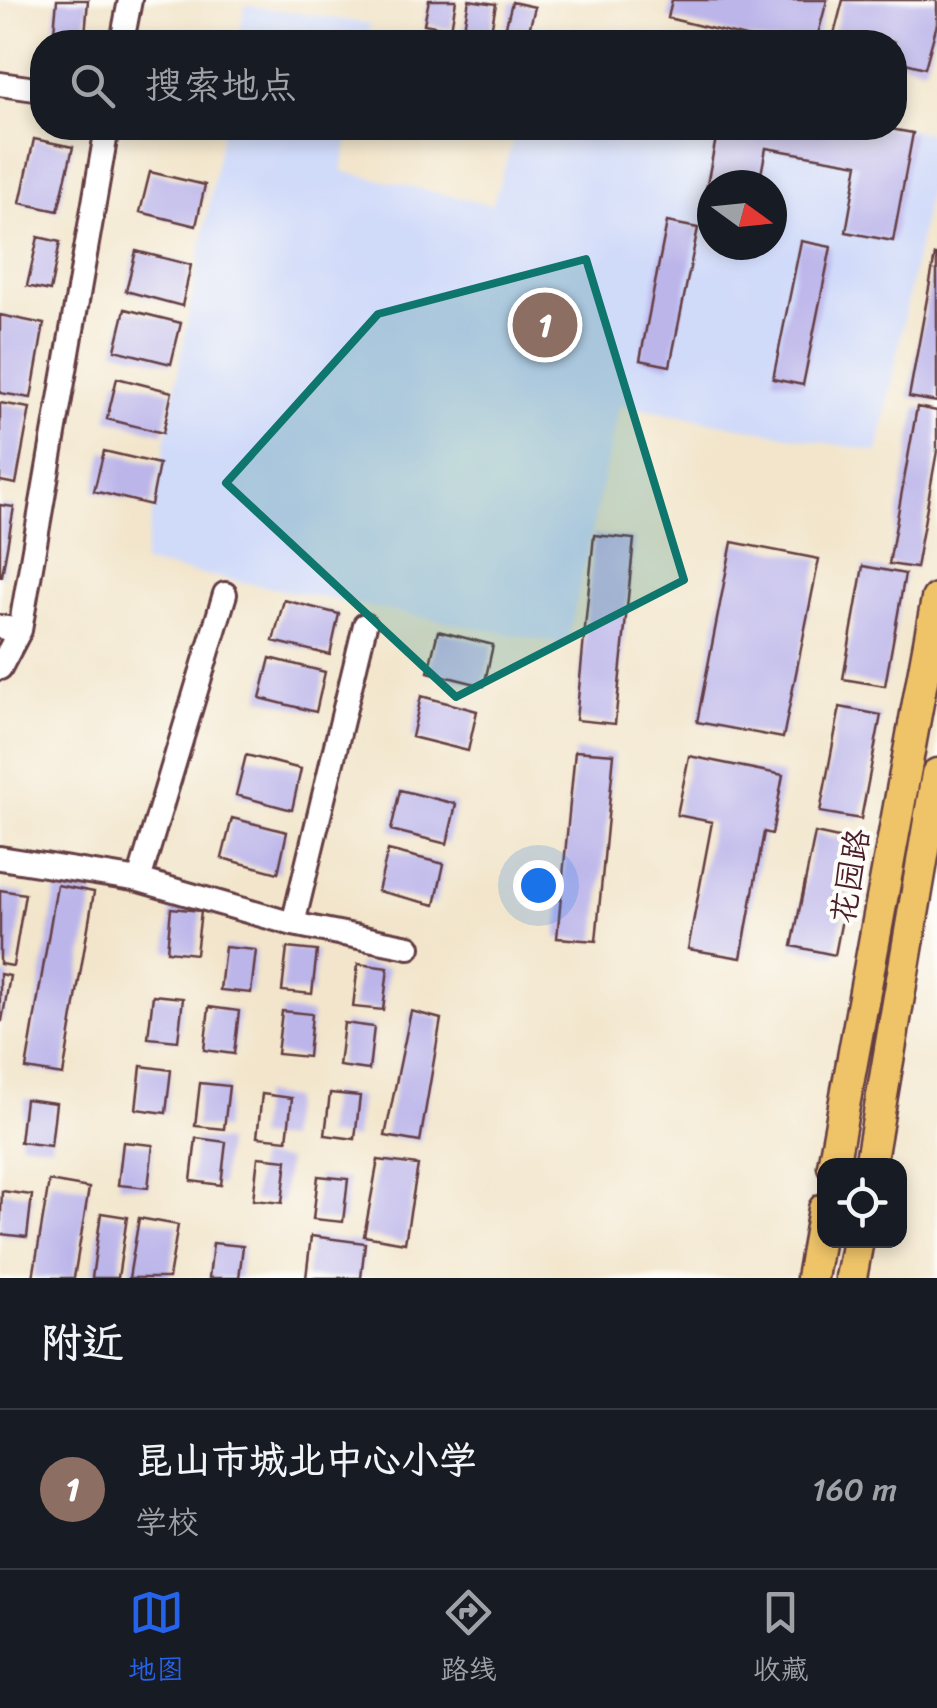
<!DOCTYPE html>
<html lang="zh">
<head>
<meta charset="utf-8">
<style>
	:root { --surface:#171b24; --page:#242831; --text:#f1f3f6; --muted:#9ea1a6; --line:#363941; --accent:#2563eb }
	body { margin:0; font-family:Sriracha,"LXGW WenKai TC",sans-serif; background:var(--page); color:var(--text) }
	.controls { position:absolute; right:30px; bottom:30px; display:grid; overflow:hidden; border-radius:20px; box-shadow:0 5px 15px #0003 }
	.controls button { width:90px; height:90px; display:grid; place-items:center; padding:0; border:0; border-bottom:2px solid var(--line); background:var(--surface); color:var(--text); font:50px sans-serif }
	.compass { position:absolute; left:697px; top:170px; width:90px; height:90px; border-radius:50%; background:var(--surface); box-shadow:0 5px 15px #0003; rotate:105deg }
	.you { position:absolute; left:538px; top:885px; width:35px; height:35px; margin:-25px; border:8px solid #fff; border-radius:50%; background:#1a73e8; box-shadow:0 0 0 15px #1a73e833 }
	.badge { display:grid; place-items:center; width:65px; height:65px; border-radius:50%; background:var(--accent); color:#fff; font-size:32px; font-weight:700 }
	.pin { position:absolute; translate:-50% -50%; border:5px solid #fff; box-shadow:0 2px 10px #0006 }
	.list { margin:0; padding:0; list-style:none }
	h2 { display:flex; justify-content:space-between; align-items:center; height:130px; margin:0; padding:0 40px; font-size:42px }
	h2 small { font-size:32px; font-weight:400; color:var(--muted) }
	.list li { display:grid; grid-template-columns:65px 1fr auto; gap:30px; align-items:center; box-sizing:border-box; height:160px; padding:0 40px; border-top:2px solid var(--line) }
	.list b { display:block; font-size:38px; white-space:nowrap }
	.list p { margin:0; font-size:32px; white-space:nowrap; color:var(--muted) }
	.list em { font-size:32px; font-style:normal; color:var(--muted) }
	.icon { flex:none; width:55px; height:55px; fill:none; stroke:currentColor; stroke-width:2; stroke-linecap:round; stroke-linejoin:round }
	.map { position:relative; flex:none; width:937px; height:1278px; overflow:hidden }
	.search { position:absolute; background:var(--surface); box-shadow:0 5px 15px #0003; left:30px; right:30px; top:30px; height:110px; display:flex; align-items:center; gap:25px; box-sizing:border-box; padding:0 35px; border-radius:40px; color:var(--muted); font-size:38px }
	.sheet { height:290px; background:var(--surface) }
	nav { display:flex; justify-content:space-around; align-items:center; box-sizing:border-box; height:140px; border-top:2px solid var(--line); background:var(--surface); font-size:28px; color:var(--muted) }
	nav a { display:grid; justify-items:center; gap:5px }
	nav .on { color:var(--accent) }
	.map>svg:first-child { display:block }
	.built { fill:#d0daf9; fill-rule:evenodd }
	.building { fill:#bcb5ea }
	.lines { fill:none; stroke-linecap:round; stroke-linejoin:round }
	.minor-casing { stroke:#633d43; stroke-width:28 }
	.major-casing { stroke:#633d43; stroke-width:35 }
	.minor { stroke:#fff; stroke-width:22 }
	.major { stroke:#efc469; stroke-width:30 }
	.marked { fill:#0f766e; fill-opacity:0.2; stroke:#0f766e; stroke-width:8; stroke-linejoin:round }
	.labels { text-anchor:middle; stroke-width:8; stroke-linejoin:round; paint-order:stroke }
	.street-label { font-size:32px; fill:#4a1f2b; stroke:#fdfcf7 }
</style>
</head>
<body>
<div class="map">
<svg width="937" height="1278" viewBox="0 0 937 1278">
	<rect width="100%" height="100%" fill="#fdfcf7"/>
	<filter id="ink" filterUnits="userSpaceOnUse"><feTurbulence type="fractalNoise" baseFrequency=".01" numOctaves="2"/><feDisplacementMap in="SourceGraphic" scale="20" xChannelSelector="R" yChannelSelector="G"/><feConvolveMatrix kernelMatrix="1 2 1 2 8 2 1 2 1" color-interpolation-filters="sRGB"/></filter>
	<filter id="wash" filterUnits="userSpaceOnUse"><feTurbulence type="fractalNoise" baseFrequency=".0048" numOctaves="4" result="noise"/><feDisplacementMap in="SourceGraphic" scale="40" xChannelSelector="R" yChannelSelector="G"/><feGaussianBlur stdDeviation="2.25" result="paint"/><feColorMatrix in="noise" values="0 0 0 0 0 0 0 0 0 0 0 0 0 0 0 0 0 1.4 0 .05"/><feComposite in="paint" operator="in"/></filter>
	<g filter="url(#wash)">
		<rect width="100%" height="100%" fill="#f2e5cb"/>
		<path class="built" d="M245,5L370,24L366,42H238Z
			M895,126L937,135V150L878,452L619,405L567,645L143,563L223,128H350L342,171L492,205L517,128ZM712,185H772V245H712Z"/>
		<g id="blocks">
			<path class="building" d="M57,0H88L85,36L54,31Z
				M429,0H456L451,29L424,24Z
				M469,0L496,4L489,42L462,38Z
				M672,0H827L816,42H766L668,18Z
				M843,0H937V24L925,68L894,60V42H832Z
				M512,2L535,7L526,42H502Z
				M718,128H885L913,133L893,241L846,232L858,164L766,148L759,185H712V206L703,205Z
				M34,139L73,147L58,211L20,203Z
				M150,172L205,185L196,226L140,212Z
				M667,222L698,228L670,366L640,360Z
				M38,237L60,242L50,291L27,286Z
				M801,241L831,247L803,385L773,379Z
				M136,251L191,265L182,306L126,291Z
				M935,255H937V402L909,397Z
				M125,309L181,323L171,364L115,350Z
				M0,315L44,324L31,398L0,393Z
				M117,378L172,392L163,433L107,419Z
				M0,403L30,408L16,484L0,481Z
				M917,407L937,411V451L916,568L889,564Z
				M104,451L159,464L151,505L94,491Z
				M0,505L14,507L2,576H0Z
				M594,535L634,539L615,724L576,720Z
				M732,542L819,559L783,738L697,722Z
				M863,566L905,574L885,686L843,679Z
				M284,600L339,614L330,655L273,641Z
				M438,631L493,645L484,686L428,672Z
				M270,658L325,672L316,712L260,698Z
				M421,696L477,711L468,751L412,737Z
				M840,707L881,715L861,819L820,812Z
				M575,751L614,754L596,941L557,938Z
				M246,755L301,769L292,810L236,795Z
				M689,756L783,775L772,834L764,832L741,958L688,949L712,822L677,815Z
				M400,790L456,804L447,844L391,830Z
				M232,818L287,832L278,873L222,858Z
				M815,833L857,842L835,955L792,946Z
				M388,850L444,864L435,905L378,891Z
				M57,885L94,892L63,1075L26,1069Z
				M0,890L25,894L13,966L0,964Z
				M171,908L201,911L196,954L167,951Z
				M225,947L256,950L251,993L220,990Z
				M287,948L317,951L312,994L282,991Z
				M358,964L388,968L383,1010L353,1007Z
				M0,974L10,976L2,1021H0Z
				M153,995L183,998L178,1041L148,1038Z
				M209,1007L239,1011L234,1054L204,1050Z
				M282,1011L312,1014L308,1057L277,1054Z
				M411,1011L441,1019L420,1142L385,1136Z
				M344,1023L374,1027L369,1070L339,1066Z
				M141,1066L171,1070L166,1113L136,1109Z
				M200,1083L229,1086L224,1129L195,1126Z
				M330,1093L360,1096L355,1139L325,1135Z
				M262,1094L292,1098L287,1140L257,1137Z
				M25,1099L56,1103L51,1146L20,1142Z
				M196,1138L226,1142L221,1185L191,1181Z
				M123,1142L153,1145L148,1188L118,1185Z
				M258,1157L287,1160L282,1203L253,1200Z
				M378,1160L418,1165L405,1243L364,1236Z
				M318,1176L348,1179L343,1222L313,1219Z
				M49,1181L89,1188L74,1278H33Z
				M2,1191L32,1195L27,1237L0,1234Z
				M101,1213L127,1217L118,1278H92Z
				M139,1218L178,1225L169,1278H129Z
				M311,1236L365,1243L361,1278H306Z
				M213,1243L243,1246L239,1278H209Z"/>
		</g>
	</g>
	<g filter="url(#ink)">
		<use href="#blocks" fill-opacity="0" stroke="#633d43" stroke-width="2.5"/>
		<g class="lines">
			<g class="minor-casing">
				<path id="minor" d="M122,42L130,0
					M0,84L42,90
					M0,627L20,630L0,668
					M20,630L107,128
					M0,858L139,880L293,924L365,625
					M139,880L225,594
					M293,924L409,947"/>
			</g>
			<g class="major-casing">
				<path id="major" d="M833,1166L937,599
					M870,1166L937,774
					M812,1278L824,1209
					M851,1278L858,1240"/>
			</g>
			<use href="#minor" class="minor"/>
			<use href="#major" class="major"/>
		</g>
	</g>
	<path class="marked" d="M586,259L684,580L456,697L226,483L378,314Z"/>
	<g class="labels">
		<g class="street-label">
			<text transform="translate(850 876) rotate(-80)" y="11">花园路</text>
		</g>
	</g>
</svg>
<div class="controls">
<button><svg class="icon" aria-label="locate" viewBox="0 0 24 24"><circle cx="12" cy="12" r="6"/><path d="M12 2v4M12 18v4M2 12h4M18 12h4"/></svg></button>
</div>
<svg class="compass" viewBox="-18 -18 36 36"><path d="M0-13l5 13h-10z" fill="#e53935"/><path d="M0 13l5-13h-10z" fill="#9ea1a6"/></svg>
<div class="you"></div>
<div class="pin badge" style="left:545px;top:325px;background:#8d6e63">1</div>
<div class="search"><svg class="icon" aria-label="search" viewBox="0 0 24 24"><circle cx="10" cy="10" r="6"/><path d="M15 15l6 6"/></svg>搜索地点</div>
</div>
<section class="sheet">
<h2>附近<small></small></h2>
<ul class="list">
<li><span class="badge" style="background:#8d6e63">1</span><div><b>昆山市城北中心小学</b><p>学校</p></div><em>160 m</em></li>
</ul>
</section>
<nav>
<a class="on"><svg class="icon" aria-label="map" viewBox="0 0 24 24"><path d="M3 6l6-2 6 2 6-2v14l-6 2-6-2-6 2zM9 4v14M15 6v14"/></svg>地图</a>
<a><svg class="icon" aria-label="directions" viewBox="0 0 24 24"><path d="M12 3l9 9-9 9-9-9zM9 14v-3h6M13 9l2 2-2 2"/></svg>路线</a>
<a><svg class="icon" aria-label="saved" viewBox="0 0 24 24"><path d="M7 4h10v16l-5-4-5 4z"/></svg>收藏</a>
</nav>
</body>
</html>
